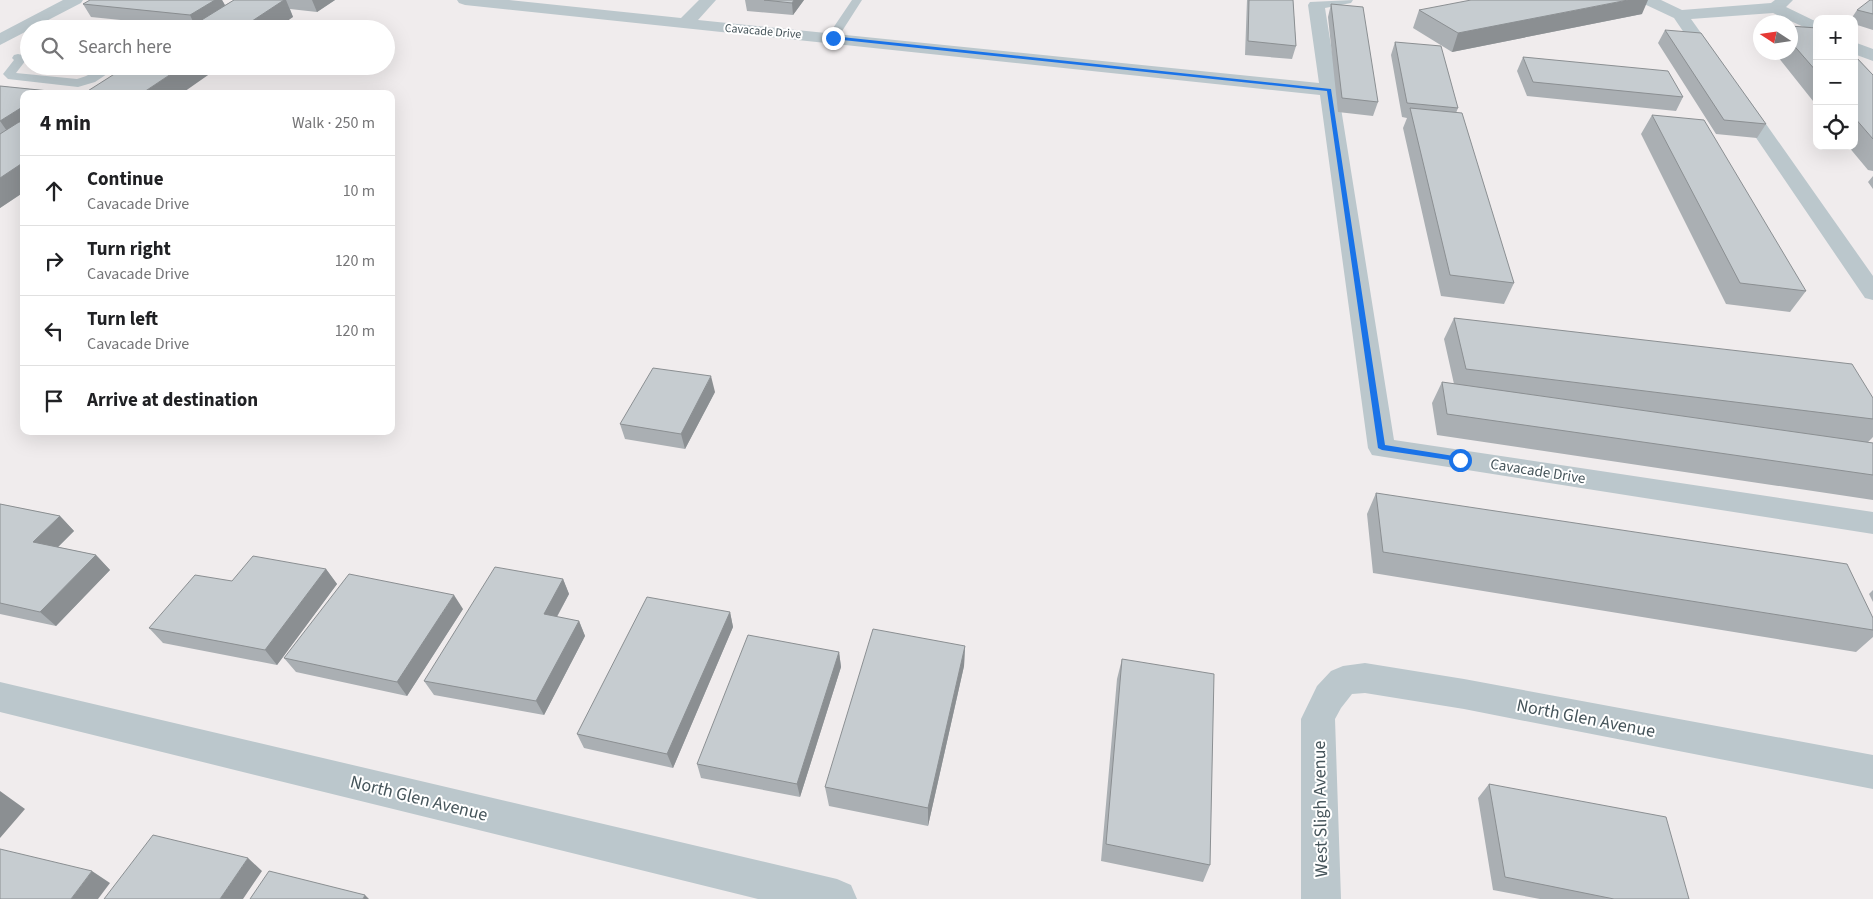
<!DOCTYPE html>
<html lang="en">
<head>
<meta charset="utf-8">
<style>
	:root { --surface:#fff; --page:#f6f6f6; --text:#202124; --muted:#757577; --line:#e0e0e0 }
	body { margin:0; font-family:"Source Sans 3",sans-serif; background:var(--page); color:var(--text) }
	.controls { position:absolute; right:15px; top:15px; display:grid; overflow:hidden; border-radius:10px; box-shadow:0 5px 20px #0002 }
	.controls button { width:45px; height:45px; display:grid; place-items:center; padding:0; border:0; border-bottom:1px solid var(--line); background:var(--surface); color:var(--text); font:25px sans-serif }
	.compass { position:absolute; left:1753px; top:15px; width:45px; height:45px; border-radius:50%; background:var(--surface); box-shadow:0 5px 20px #0002; rotate:282deg }
	.stop { position:absolute; width:15px; height:15px; margin:-11px; border:4px solid #1a73e8; border-radius:50%; background:#fff }
	.stop.end { background:#1a73e8; border-color:#fff; box-shadow:0 1px 5px #0008 }
	.list { margin:0; padding:0; list-style:none }
	h2 { display:flex; justify-content:space-between; align-items:center; height:65px; margin:0; padding:0 20px; font-size:21px }
	h2 small { font-size:16px; font-weight:400; color:var(--muted) }
	.list li { display:grid; grid-template-columns:32px 1fr auto; gap:15px; align-items:center; box-sizing:border-box; height:70px; padding:0 20px; border-top:1px solid var(--line) }
	.list b { display:block; font-size:19px; white-space:nowrap }
	.list p { margin:0; font-size:16px; white-space:nowrap; color:var(--muted) }
	.list em { font-size:16px; font-style:normal; color:var(--muted) }
	.icon { flex:none; width:28px; height:28px; fill:none; stroke:currentColor; stroke-width:2; stroke-linecap:round; stroke-linejoin:round }
	.map { position:relative; flex:none; width:1873px; height:899px; overflow:hidden }
	.search { position:absolute; background:var(--surface); box-shadow:0 5px 20px #0002; left:20px; top:20px; width:375px; height:55px; display:flex; align-items:center; gap:12px; box-sizing:border-box; padding:0 18px; border-radius:28px; color:var(--muted); font-size:19px }
	.panel { position:absolute; background:var(--surface); box-shadow:0 5px 20px #0002; left:20px; top:90px; width:375px; height:345px; border-radius:10px }
	.map>svg:first-child { display:block }
	.lines { fill:none; stroke-linecap:round; stroke-linejoin:round }
	.service { fill:#bbc7cc; fill-rule:evenodd }
	.minor { fill:#bbc7cc; fill-rule:evenodd }
	.wall { fill:#aaafb3 }
	.shaded-wall { fill:#8b8f92 }
	.building { fill:#c6ccd0; stroke:#8b8f92 }
	.route { fill:#1a73e8 }
	.labels { text-anchor:middle; stroke-width:4; stroke-linejoin:round; paint-order:stroke }
	.far-street-label { font-size:12px; fill:#45545a; stroke:#fff }
	.street-label { font-size:15px; fill:#45545a; stroke:#fff }
	.near-street-label { font-size:18px; fill:#45545a; stroke:#fff }
</style>
</head>
<body>
<div class="map">
<svg width="1873" height="899" viewBox="0 0 1873 899">
	<rect width="100%" height="100%" fill="#f0eced"/>
	<g class="lines">
		<path class="service" d="M852,0H862L837,39H829L827,37Z
			M18,54L22,55L26,60L16,73L77,79C96,74 98,66 119,66L95,82L78,87L8,79L3,74L14,60L12,58L14,55Z"/>
		<path class="minor" d="M63,0H83L81,3L0,45V33Z
			M457,0H509L681,18L699,0H716L698,20L1319,83L1308,5L1310,2L1353,0L1351,3L1325,8L1394,440L1873,512V534L1372,455L1368,448L1320,95L465,5L459,3Z
			M1640,0H1661L1682,10L1771,3L1775,0H1793L1786,7L1817,22V33L1773,13L1691,19L1723,64L1720,68L1714,69L1708,68L1674,18L1642,3Z
			M1854,42L1873,49V61L1854,54Z
			M1740,95L1747,97L1873,276V300L1865,298L1731,101L1733,97Z
			M1365,663L1464,679L1873,755V789L1464,709L1365,693L1352,694L1341,708L1335,719L1341,899H1301V719L1317,686L1331,671L1343,666Z
			M0,682L837,879L851,885L857,899H758L0,712Z"/>
	</g>
	<path class="wall" d="M90,0H222L225,5L234,0H335L317,12L290,9L293,17L190,27L91,17L83,4Z
		M745,0H804L793,15L747,11Z
		M1247,0H1293L1296,46L1292,59L1245,55Z
		M1873,0V30L1854,24V19H1851L1857,10Z
		M1331,4L1378,102L1373,116L1338,112L1328,17Z
		M1419,10L1642,14L1452,52L1413,28Z
		M1790,26L1817,28V106L1774,52H1790Z
		M1665,30L1766,124L1757,138L1716,134L1658,43Z
		M1395,42L1458,108L1456,113L1514,283L1504,304L1441,296L1403,128L1407,118L1402,117L1391,55Z
		M1854,55L1873,75V171L1868,170L1848,146H1854Z
		M1523,57L1683,97L1676,111L1527,96L1517,71Z
		M0,86L49,91L50,94H24V192L0,208Z
		M1652,115L1806,291L1790,312L1726,304L1641,134Z
		M1873,176V189L1868,182Z
		M1454,318L1873,398V437L1868,442L1873,443V500L1437,435L1432,403L1442,382L1454,384L1444,339Z
		M715,392L685,449L625,439L620,424Z
		M1376,493L1873,618V637L1856,652L1373,573L1367,514Z
		M0,504L60,516L74,531L58,547L96,555L110,570L56,626L0,614Z
		M326,569L337,584L277,665L163,643L149,628L232,581Z
		M563,579L569,594L557,617L579,621L585,636L544,715L434,695L424,681Z
		M1873,590V602L1869,594Z
		M463,609L407,696L296,672L284,658Z
		M730,612L733,627L673,768L584,748L577,734Z
		M965,646L964,666L928,826L829,806L825,787Z
		M839,652L841,667L800,797L701,778L697,764Z
		M1122,659L1210,865L1203,882L1101,861L1117,679Z
		M1489,784L1689,899H1540L1493,890L1478,798Z"/>
	<path class="shaded-wall" d="M215,0H222L227,9L196,28L190,15Z
		M284,0H286L293,17L276,29H240Z
		M312,0H335L317,12Z
		M794,0H804L793,15L792,3Z
		M1628,0H1648L1642,14L1452,52L1458,33Z
		M183,66H221L181,94H141Z
		M24,106V134L14,141L0,121Z
		M24,162V192L0,208V178Z
		M711,376L715,392L685,449L681,434Z
		M60,516L74,531L48,557L33,542Z
		M96,555L110,570L56,626L40,612Z
		M326,569L337,584L277,665L265,650Z
		M563,579L569,594L550,629L544,614Z
		M454,595L463,609L407,696L397,682Z
		M730,612L733,627L673,768L667,754Z
		M579,621L585,636L544,715L536,701Z
		M965,646L964,666L928,826V808Z
		M839,652L841,667L800,797L797,784Z
		M0,791L25,809L0,838Z
		M248,858L262,871L243,899H220Z
		M92,871L110,883L98,899H71Z
		M365,895L369,899H363Z"/>
	<path class="building" d="M90,0H215L190,15L83,4Z
		M234,0H284L240,29H187Z
		M764,0H794L792,3Z
		M1249,0H1293L1296,46L1248,41Z
		M1471,0H1628L1458,33L1419,10Z
		M1870,0H1873V14L1857,10Z
		M1331,4L1363,7L1378,102L1342,98Z
		M1790,26L1817,28V72L1790,41Z
		M1665,30L1701,33L1766,124L1724,120Z
		M1395,42L1441,46L1458,108L1407,103Z
		M1854,55L1873,75V139L1854,117Z
		M1523,57L1668,71L1683,97L1533,82Z
		M127,66H183L141,94H83Z
		M0,86L49,91L45,94H24V106L0,121Z
		M1410,108L1462,113L1514,283L1450,275Z
		M1652,115L1704,120L1806,291L1740,283Z
		M19,122H24V162L0,178V134Z
		M1454,318L1852,364L1873,398V419L1466,369Z
		M653,368L711,376L681,434L620,424Z
		M1442,382L1873,443V475L1447,414Z
		M1376,493L1847,564L1873,618V630L1383,552Z
		M0,504L60,516L33,542L96,555L40,612L0,603Z
		M253,556L326,569L265,650L149,628L195,575L232,581Z
		M495,567L563,579L544,614L579,621L536,701L424,681Z
		M349,574L454,595L397,682L284,658Z
		M647,597L730,612L667,754L577,734Z
		M873,629L965,646L928,808L825,787Z
		M748,635L839,652L797,784L697,764Z
		M1122,659L1214,674L1210,865L1106,844Z
		M1489,784L1666,817L1689,899H1614L1505,877Z
		M153,835L248,858L220,899H104Z
		M0,849L92,871L71,899H0Z
		M269,871L365,895L363,899H250Z"/>
	<path class="route" d="M832,36L1331,89L1385,445L1460,457L1464,460L1463,462L1382,450L1378,448L1327,91L833,39Z"/>
	<g class="labels">
		<g class="far-street-label">
			<text transform="translate(763 31) rotate(5)" y="4">Cavacade Drive</text>
		</g>
		<g class="street-label">
			<text transform="translate(1538 471) rotate(9)" y="5">Cavacade Drive</text>
		</g>
		<g class="near-street-label">
			<text transform="translate(1586 718) rotate(11)" y="6">North Glen Avenue</text>
			<text transform="translate(419 798) rotate(14)" y="6">North Glen Avenue</text>
			<text transform="translate(1320 809) rotate(-91)" y="6">West Sligh Avenue</text>
		</g>
	</g>
</svg>
<div class="controls">
<button>+</button>
<button>−</button>
<button><svg class="icon" aria-label="locate" viewBox="0 0 24 24"><circle cx="12" cy="12" r="6"/><path d="M12 2v4M12 18v4M2 12h4M18 12h4"/></svg></button>
</div>
<svg class="compass" viewBox="-18 -18 36 36"><path d="M0-13l5 13h-10z" fill="#e53935"/><path d="M0 13l5-13h-10z" fill="#757577"/></svg>
<div class="stop" style="left:1460px;top:460px"></div>
<div class="stop end" style="left:833px;top:38px"></div>
<div class="search"><svg class="icon" aria-label="search" viewBox="0 0 24 24"><circle cx="10" cy="10" r="6"/><path d="M15 15l6 6"/></svg>Search here</div>
<section class="panel">
<h2>4 min<small>Walk · 250 m</small></h2>
<ul class="list">
<li><svg class="icon" aria-label="ahead" viewBox="0 0 24 24"><path d="M12 20V5M6 11l6-6 6 6"/></svg><div><b>Continue</b><p>Cavacade Drive</p></div><em>10 m</em></li>
<li><svg class="icon" aria-label="right" viewBox="0 0 24 24"><path d="M7 20v-9h11M14 6l5 5-5 5"/></svg><div><b>Turn right</b><p>Cavacade Drive</p></div><em>120 m</em></li>
<li><svg class="icon" aria-label="left" viewBox="0 0 24 24"><path d="M17 20v-9H6M10 6l-5 5 5 5"/></svg><div><b>Turn left</b><p>Cavacade Drive</p></div><em>120 m</em></li>
<li><svg class="icon" aria-label="arrive" viewBox="0 0 24 24"><path d="M6 21V4h12l-3 4 3 4H6"/></svg><div><b>Arrive at destination</b></div></li>
</ul>
</section>
</div>
</body>
</html>
